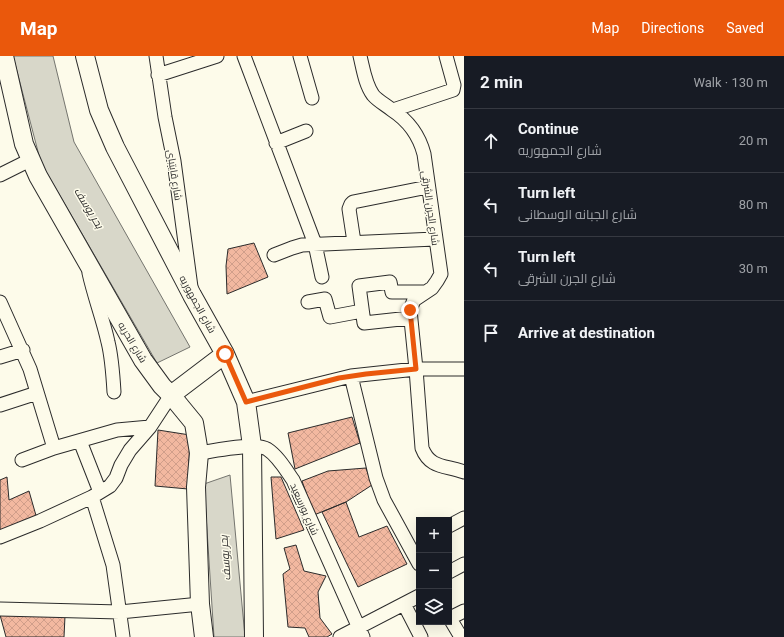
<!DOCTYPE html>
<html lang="en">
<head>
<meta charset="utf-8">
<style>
	:root { --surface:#171b24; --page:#20242c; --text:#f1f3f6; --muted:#9ea1a6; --line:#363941; --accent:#ea580c }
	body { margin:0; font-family:Roboto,Cairo,sans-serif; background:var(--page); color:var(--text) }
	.controls { position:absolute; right:12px; bottom:12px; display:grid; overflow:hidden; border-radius:0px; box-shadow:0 4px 16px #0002 }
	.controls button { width:36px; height:36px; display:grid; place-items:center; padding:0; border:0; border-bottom:1px solid var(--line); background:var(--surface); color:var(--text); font:20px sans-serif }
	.stop { position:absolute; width:12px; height:12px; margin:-9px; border:3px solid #ea580c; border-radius:50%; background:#fff }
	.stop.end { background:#ea580c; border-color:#fff; box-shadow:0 1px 4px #0008 }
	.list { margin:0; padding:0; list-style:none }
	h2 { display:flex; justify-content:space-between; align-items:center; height:52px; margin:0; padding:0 16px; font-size:17px }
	h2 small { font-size:13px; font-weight:400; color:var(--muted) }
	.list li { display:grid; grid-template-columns:26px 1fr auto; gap:12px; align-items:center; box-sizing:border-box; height:64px; padding:0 16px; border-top:1px solid var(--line) }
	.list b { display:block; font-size:15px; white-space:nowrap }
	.list p { margin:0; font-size:13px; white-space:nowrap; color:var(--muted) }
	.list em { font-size:13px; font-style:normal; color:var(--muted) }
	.icon { flex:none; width:22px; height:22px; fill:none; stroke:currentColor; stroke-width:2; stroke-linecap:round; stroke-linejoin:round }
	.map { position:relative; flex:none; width:464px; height:581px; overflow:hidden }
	header { display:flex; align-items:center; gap:24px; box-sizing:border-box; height:56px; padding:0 20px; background:var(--accent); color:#fff }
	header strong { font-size:19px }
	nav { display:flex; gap:22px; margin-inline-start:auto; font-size:14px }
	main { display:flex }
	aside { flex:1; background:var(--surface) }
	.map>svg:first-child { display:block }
	.water { fill:#d8d7c9; stroke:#74746e }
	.building { fill:url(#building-cross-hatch); stroke:#2b2b2b }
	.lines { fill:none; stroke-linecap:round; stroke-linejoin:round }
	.street-casing { stroke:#2b2b2b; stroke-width:15 }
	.secondary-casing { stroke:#2b2b2b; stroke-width:20 }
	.street { stroke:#fdfbea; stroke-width:13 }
	.secondary { stroke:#fdfbea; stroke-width:18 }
	.route { stroke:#ea580c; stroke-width:5 }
	.labels { text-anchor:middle; stroke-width:3; stroke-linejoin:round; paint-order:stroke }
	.street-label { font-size:10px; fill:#2b2b2b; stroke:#fdfbea }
	.water-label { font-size:11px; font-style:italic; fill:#2b2b2b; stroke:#fdfbea }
</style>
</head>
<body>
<header>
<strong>Map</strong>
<nav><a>Map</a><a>Directions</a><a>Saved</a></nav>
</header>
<main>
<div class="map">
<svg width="464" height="581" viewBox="0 0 464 581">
	<defs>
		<pattern id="building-cross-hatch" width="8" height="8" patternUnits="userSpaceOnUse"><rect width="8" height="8" fill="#f2b8a0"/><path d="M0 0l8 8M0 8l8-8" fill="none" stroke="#d09e8a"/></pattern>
	</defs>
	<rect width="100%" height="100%" fill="#fdfbea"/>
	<path class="water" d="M13,0H53L74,86L190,291L157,307L41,107Z
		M230,419L245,581H214L204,428Z"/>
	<path class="building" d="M254,187L268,221L227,238L226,210L228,193Z
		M352,361L360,387L295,413L288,377Z
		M158,374L190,379L188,433L155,430Z
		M366,412L372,429L346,446L314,459L302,425L328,415Z
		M7,421L9,444L29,435L37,463L0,476V424Z
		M271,421H281L304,474L276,483Z
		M346,446L359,481L387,470L407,508L358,531L322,456Z
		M296,489L304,515L326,520L318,536L320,562L332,578L327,581H309L305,572L288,571L283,518L290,513L284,492Z
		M0,559L65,560L64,581H6Z"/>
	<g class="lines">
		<g class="street-casing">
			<path id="street" d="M156,0L165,61L174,105L191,231
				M244,0L315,188L322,221
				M300,0L312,42
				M360,0C363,12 365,28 373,39C378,45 386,49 392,54C409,65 419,79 424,98L441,218L437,225L432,232L414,244L410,254L416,313L422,392C430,413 446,409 464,416
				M158,19L217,0
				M393,54L453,34L454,29L446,0
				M276,87L306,75
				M0,119L30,104
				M354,186L349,153L351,148L353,146L428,131
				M274,199L292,192L302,189L435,183
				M89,217C94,240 103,263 108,286C112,302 113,319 114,336
				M0,246L30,313L54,392
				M308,246L325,243L330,261L362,255
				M410,262L364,267L359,230L390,226L392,236H425
				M0,301L23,294
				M351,320L376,422L384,444L419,508
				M246,346L351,320L416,313H464
				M0,349L37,337
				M80,385L100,436
				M199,397C214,395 255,386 267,393C278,400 286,414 293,424L363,581
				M22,404L54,392L117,374L150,371
				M92,441L113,509L123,581
				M449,470L464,462
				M0,481L40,465L92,441L110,430L116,422L121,409L130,394L150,371L171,339
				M449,516L464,508
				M404,548L421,581
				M0,553L120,556L200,548
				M449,561L461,581
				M450,562L464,555
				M340,581L419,540"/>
		</g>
		<g class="secondary-casing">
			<path id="secondary" d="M4,0L24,88L38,120L143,304L162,330L171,339L194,367L199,397L196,431L200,548L204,581
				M85,0L99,54L115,91L192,239L225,298L246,346L252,390L254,581
				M171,339L225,298"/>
		</g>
		<use href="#street" class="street"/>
		<use href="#secondary" class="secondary"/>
	</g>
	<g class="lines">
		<path class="route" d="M225,298L246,346L339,322L366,318L416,313L410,254"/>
	</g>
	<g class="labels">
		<g class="street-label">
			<text transform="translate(175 119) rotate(81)" y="4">شارع قايتباى</text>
			<text transform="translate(431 152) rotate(82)" y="4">شارع الجرن الشرقى</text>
			<text transform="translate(198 248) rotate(61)" y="4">شارع الجمهوريه</text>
			<text transform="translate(133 286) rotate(59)" y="4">شارع الحريه</text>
			<text transform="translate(305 453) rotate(66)" y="4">شارع بورسعيد</text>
		</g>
		<g class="water-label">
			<text transform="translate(89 152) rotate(59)" y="4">بحر يوسف</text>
			<text transform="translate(225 502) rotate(-94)" y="4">بحر يوسف</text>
		</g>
	</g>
</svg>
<div class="controls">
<button>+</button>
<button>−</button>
<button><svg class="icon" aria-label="layers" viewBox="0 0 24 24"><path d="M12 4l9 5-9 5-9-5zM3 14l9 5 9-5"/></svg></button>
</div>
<div class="stop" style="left:225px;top:298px"></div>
<div class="stop end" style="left:410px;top:254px"></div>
</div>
<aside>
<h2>2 min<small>Walk · 130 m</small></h2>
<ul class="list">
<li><svg class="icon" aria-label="ahead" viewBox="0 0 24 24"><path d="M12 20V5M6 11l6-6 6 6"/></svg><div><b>Continue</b><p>شارع الجمهوريه</p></div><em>20 m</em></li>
<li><svg class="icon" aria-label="left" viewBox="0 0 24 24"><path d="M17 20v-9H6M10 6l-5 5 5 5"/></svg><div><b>Turn left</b><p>شارع الجبانه الوسطانى</p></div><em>80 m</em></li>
<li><svg class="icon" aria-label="left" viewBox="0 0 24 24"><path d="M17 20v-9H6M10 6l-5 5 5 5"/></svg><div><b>Turn left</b><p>شارع الجرن الشرقى</p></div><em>30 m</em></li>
<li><svg class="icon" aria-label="arrive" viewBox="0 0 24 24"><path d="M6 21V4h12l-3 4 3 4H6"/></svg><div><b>Arrive at destination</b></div></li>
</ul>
</aside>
</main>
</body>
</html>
